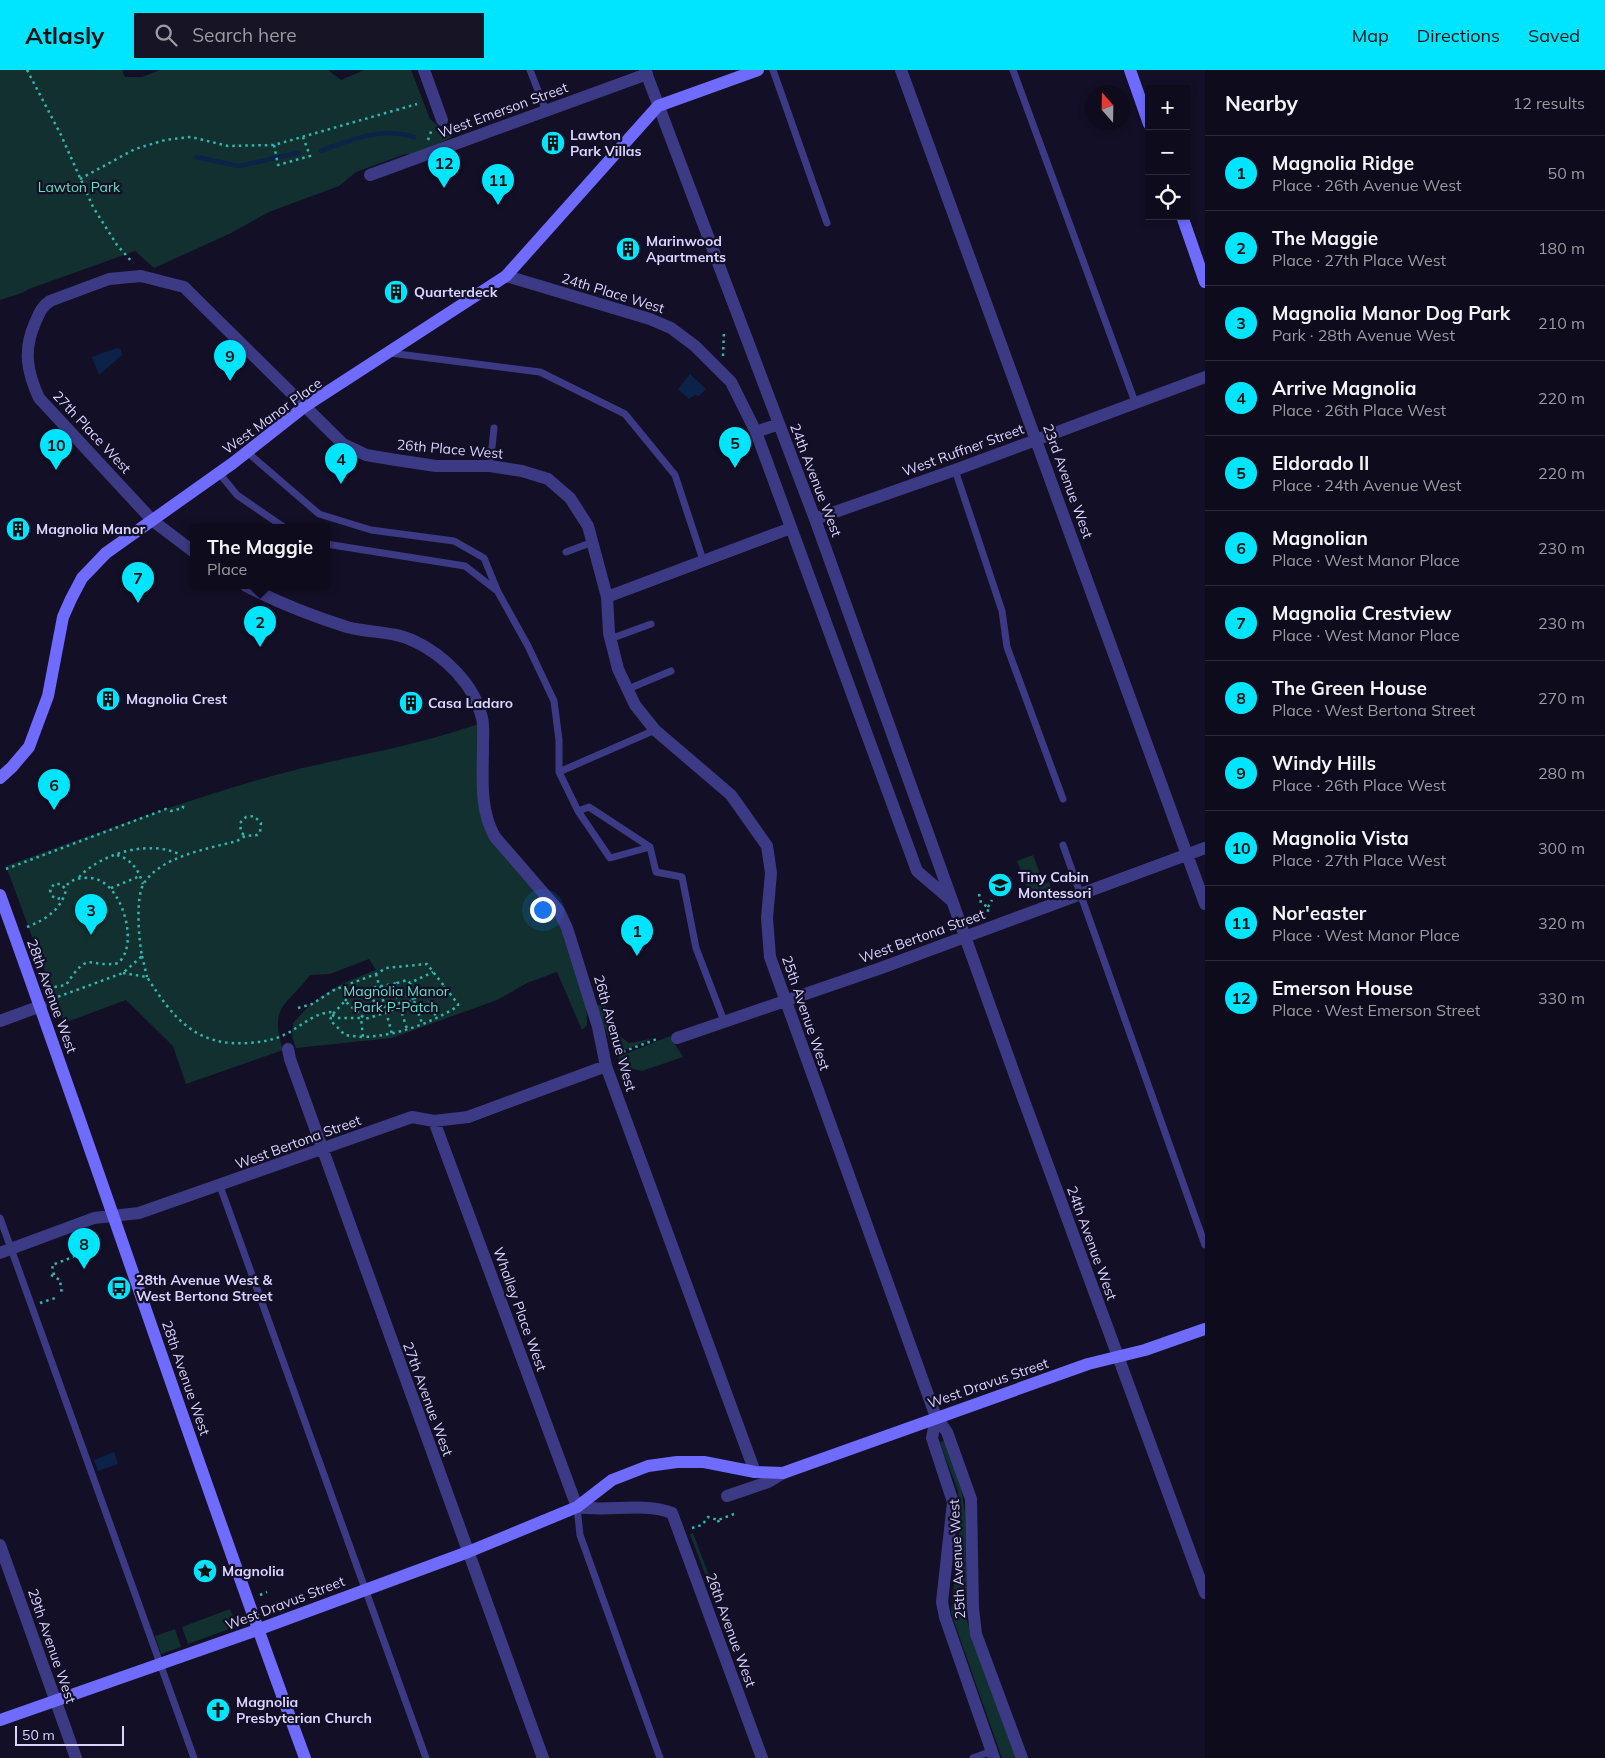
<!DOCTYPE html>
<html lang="en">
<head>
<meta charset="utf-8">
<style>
	:root { --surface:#0e0b1c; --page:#171425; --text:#f1f3f6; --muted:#9b9ba3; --line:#2e2b3b; --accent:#00e5ff }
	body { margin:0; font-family:Mulish,sans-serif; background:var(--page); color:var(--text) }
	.controls { position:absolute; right:15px; top:15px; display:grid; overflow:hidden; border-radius:0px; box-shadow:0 2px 8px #0003 }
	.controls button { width:45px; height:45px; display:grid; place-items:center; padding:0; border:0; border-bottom:1px solid var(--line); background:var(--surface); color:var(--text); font:25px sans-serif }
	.compass { position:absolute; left:1085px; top:15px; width:45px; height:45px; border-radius:50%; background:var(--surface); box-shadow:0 2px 8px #0003; rotate:340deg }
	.scale { position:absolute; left:15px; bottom:12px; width:109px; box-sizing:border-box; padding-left:5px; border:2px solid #d9d4ff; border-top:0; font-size:14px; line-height:18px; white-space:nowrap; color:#d9d4ff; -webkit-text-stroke:4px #130f26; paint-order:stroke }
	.you { position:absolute; left:542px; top:839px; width:18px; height:18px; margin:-12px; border:4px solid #fff; border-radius:50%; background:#1a73e8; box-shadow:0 0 0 8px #1a73e833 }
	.badge { display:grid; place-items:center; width:32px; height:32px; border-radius:50%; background:var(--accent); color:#111; font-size:16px; font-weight:700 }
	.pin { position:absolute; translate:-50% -41px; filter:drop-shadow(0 1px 2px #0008) }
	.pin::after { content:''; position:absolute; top:26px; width:18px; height:15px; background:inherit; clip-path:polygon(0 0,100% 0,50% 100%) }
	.popup { position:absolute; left:190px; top:454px; width:140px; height:65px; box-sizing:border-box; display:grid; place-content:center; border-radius:0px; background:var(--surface); filter:drop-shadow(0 1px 4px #0005); font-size:16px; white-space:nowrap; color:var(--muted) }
	.popup b { font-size:19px; color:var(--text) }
	.popup::after { content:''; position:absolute; left:50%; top:100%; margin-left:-10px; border:10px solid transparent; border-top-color:var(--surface) }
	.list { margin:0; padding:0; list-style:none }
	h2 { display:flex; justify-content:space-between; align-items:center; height:65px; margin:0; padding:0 20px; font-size:21px }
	h2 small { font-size:16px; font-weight:400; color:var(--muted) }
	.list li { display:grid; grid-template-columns:32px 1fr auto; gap:15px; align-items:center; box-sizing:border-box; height:75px; padding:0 20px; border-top:1px solid var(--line) }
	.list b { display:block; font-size:19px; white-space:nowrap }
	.list p { margin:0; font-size:16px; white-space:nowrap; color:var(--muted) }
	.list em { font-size:16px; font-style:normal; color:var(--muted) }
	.icon { flex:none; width:28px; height:28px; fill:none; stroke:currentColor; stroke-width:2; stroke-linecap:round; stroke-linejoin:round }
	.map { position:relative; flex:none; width:1205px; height:1688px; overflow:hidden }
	header { display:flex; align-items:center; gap:30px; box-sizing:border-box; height:70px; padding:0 25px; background:var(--accent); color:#111 }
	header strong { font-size:24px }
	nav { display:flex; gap:28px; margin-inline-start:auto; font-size:18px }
	.search { width:350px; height:45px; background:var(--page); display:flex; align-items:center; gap:12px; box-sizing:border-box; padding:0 18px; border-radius:0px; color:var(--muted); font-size:19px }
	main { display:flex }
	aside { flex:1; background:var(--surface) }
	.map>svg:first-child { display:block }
	.green { fill:#12302f }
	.water { fill:#0c2248 }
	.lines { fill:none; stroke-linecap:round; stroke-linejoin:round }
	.stream { stroke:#0c2248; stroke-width:4.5 }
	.path { stroke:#2fb8b0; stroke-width:2.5; stroke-dasharray:2.5 4; stroke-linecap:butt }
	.lane { stroke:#3d3a85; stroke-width:7 }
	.street { stroke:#3d3a85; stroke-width:12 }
	.secondary { stroke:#6f6bff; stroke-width:12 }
	.labels { text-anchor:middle; stroke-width:4.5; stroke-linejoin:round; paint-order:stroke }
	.street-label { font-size:14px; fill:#d9d4ff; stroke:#130f26 }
	.poi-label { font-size:14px; font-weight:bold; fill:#d9d4ff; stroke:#130f26; text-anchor:start }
	.park-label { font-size:14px; fill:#5fe0c0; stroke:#130f26 }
</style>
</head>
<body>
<header>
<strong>Atlasly</strong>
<div class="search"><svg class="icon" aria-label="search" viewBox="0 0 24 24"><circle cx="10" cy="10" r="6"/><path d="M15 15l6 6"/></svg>Search here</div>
<nav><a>Map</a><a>Directions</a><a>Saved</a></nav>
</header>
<main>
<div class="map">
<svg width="1205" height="1688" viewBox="0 0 1205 1688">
	<rect width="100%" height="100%" fill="#130f26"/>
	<path class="green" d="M0,0H122L125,7H142L160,0H328L341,10L364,0H411L430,49L452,67L417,84H405L356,102L339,116L269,142L229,164L154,198L135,181L29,219C20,225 11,226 0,230Z
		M478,654L488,736L498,765L564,851L586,922L587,955L582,960L557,902L527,913L497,930L392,968L296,978L292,967L293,953C321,922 337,915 376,900L369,889L330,904L310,905C286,937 269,935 283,980L186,1014L173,976L126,930L64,953L6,796C94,764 182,731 272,706C341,687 411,678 478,654Z
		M1033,785L1044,814L1049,812L1052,820L1022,830L1020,827L1029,823L1017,791Z
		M605,934L617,964L629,973L655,968L617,983L615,977L612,978L597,935Z
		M670,966L683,987L642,1001L629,998L623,1001L618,987Z
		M942,1371L946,1372L961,1416L965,1443L967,1551L1016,1688H1002L951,1543L961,1445L958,1421L940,1373Z
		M693,1463L708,1503L721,1513L712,1523L690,1464Z
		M230,1539L237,1556L188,1574L182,1557Z
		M175,1559L181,1577L161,1584L155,1566Z"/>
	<path class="water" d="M116,278L121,279L122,285L99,305L92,287Z
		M690,304L706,319L699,326L695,325L689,329L678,319Z
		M114,1382L118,1394L98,1401L94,1390Z"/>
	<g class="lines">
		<path class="stream" d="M321,81C353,69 380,57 414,67
			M196,87L239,96L298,83"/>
		<path class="path" d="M27,0L61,65L93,137L117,175L133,193
			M428,70L432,59
			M274,75L278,95L310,86L303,67
			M80,109L135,79L165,70L191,67L228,76L274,75L417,34
			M723,286L724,261
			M117,785C132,790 138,799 143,814
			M6,799L166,739L171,741L183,738V732
			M79,807C102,783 150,769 181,785
			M111,818L140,806
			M979,824L981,833L988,837V844
			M988,837L992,830
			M27,857C45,850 61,840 66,820L61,814H54L50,820L52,826L56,829L62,828
			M142,886L147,907
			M123,903L147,907C173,948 196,977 249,973C262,972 274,970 286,964C303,955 315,942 334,942
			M376,904L392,964
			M48,918L66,915C90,878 88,899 119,893C121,890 124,886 125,883C135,859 117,804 85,808C77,808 71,810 65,817
			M394,920L414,929
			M394,920L401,937
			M427,925L436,947
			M415,927L410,913L433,902
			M52,929L123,903L142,886C139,871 135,827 144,813C162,786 207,779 237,771L245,766L257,765L260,762L261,753L254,746L246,747L240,753L241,762L245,766
			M345,931C355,918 381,917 397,913
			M414,931L422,953
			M400,937L407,959
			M298,938L312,934L334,920L376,904L386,898L427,894L458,934V936C430,954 395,966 363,967L361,948L378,925L394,920L397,913L407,910L410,913
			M332,945L339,948H361
			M362,967L345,965L330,950L332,945L345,931L365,949C385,943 403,937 418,926L427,925L445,917
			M617,984L657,969
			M51,1205L60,1210L62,1225
			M54,1205L52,1195L73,1187L81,1180L78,1173
			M40,1233L55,1228
			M718,1450L720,1456
			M692,1458L702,1455L708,1447L718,1450L734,1444
			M260,1525L267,1522"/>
		<path class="lane" d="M530,0L546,41
			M773,0L827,153
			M1013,0L1135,332
			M390,283L540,302L625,344L675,405L703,490
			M247,382L319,444L371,460L454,471L484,488L498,522L528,576L554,631L559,670V702L578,741L589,737L650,777L656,802L682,807L696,878L724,951
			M490,396L494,358
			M955,400L1002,541L1007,577L1063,729
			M219,403L237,425L285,458
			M326,474L465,496L496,520
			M566,482L593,472
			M610,569L651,554
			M628,619L671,601
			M559,702L655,660
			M578,741L610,788L650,777
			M1063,775L1205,1175
			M220,1116L426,1688
			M0,1148L194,1688
			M577,1437L580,1465L660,1688
			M973,1688L992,1681"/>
		<path class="street" d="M424,0L442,50
			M645,0L815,449L1023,1028L1205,1523
			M901,0L1205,834
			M370,105L647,4
			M506,206L650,249L671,258L695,276L731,312L756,362L779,354
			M756,362L917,801L952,831
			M815,449L955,400L1205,307
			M194,482L153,451L39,328C27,302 23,280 35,253C39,244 41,237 50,231L109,209L141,206L184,217L343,374L366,385L396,390L436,396H490L522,401L548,409L570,428L588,456L607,527L609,563L618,599L635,635L655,660L731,725L767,776L771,803L767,848L770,887L936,1347L947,1362L971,1429L973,1538L976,1564L1022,1688
			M246,516C279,533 312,546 347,557C369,563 393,561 414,571C444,585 475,615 482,648C484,656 483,666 483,675C483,706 479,739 495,767L559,841L567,858L598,957L606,996L755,1402
			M607,527L791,458
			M0,951L41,936
			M677,968L881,898L1205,778
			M288,979L290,989L543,1688
			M434,1051L577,1437C609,1442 642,1432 672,1443L762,1688
			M0,1183L94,1148L139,1143L412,1047L434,1051L468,1047L606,996
			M936,1347L932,1368L953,1432L942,1532L945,1547L994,1688
			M727,1426L768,1412L783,1403
			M0,1475L76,1688"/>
		<path class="secondary" d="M1130,0L1149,54
			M1182,146L1205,212
			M0,708L12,697L29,677L48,626L63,547L71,529L82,508L106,483L233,393L304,337L506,206L658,36L758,0
			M0,825C104,1112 199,1402 305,1688
			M0,1650L257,1560L468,1482L577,1437L612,1410L648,1396L677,1392H704L755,1402L783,1403L1088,1294L1145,1280L1205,1259"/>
	</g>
	<defs>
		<g id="building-disc" transform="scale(1.25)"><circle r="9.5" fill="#00e5ff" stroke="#130f26"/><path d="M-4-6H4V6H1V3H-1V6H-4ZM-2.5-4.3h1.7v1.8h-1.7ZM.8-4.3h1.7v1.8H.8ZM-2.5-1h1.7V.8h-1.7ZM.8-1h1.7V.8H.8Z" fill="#111"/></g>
		<g id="school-disc" transform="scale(1.25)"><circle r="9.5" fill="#00e5ff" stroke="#130f26"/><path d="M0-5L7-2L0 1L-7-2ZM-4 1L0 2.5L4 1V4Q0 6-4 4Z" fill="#111"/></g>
		<g id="bus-disc" transform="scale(1.25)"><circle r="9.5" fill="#00e5ff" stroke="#130f26"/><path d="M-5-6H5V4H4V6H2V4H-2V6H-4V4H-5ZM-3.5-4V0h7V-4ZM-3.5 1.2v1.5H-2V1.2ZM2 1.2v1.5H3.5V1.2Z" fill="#111"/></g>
		<g id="sight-disc" transform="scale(1.25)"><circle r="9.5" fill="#00e5ff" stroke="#130f26"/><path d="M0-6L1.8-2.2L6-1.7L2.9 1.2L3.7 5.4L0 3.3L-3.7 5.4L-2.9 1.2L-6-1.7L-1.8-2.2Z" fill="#111"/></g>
		<g id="church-disc" transform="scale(1.25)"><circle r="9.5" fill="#00e5ff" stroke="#130f26"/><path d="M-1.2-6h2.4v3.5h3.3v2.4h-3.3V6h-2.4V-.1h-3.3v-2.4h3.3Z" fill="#111"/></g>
	</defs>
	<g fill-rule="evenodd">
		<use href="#building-disc" x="553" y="73"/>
		<use href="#building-disc" x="628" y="179"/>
		<use href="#building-disc" x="396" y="222"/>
		<use href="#building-disc" x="18" y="459"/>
		<use href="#building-disc" x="108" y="629"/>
		<use href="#building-disc" x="411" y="633"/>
		<use href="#school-disc" x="1000" y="815"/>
		<use href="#bus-disc" x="119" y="1218"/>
		<use href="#sight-disc" x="205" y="1501"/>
		<use href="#church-disc" x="218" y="1640"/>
	</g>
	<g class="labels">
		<g class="street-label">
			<text transform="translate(503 40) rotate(-20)" y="5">West Emerson Street</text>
			<text transform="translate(613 223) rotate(17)" y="5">24th Place West</text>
			<text transform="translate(272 346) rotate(-36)" y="5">West Manor Place</text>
			<text transform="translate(92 362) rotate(47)" y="5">27th Place West</text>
			<text transform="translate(450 379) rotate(5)" y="5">26th Place West</text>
			<text transform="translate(963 380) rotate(-20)" y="5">West Ruffner Street</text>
			<text transform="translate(816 410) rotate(69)" y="5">24th Avenue West</text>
			<text transform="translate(1068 411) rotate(70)" y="5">23rd Avenue West</text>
			<text transform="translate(922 866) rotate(-20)" y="5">West Bertona Street</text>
			<text transform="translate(52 926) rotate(70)" y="5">28th Avenue West</text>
			<text transform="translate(806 943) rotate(71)" y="5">25th Avenue West</text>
			<text transform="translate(615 963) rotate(74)" y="5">26th Avenue West</text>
			<text transform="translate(298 1072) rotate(-20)" y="5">West Bertona Street</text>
			<text transform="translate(1092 1173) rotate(70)" y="5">24th Avenue West</text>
			<text transform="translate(520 1239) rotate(70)" y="5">Whalley Place West</text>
			<text transform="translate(186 1308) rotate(71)" y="5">28th Avenue West</text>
			<text transform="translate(988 1313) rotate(-19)" y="5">West Dravus Street</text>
			<text transform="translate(428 1329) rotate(70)" y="5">27th Avenue West</text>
			<text transform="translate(957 1489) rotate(-93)" y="5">25th Avenue West</text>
			<text transform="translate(285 1533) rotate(-21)" y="5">West Dravus Street</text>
			<text transform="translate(731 1560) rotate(70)" y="5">26th Avenue West</text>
			<text transform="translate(52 1576) rotate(71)" y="5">29th Avenue West</text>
		</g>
		<g class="poi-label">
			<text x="570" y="70">Lawton<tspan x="570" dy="16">Park Villas</tspan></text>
			<text x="646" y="176">Marinwood<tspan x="646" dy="16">Apartments</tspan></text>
			<text x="414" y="227">Quarterdeck</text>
			<text x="36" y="464">Magnolia Manor</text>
			<text x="126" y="634">Magnolia Crest</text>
			<text x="428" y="638">Casa Ladaro</text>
			<text x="1018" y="812">Tiny Cabin<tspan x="1018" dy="16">Montessori</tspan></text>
			<text x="136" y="1215">28th Avenue West &amp;<tspan x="136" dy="16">West Bertona Street</tspan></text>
			<text x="222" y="1506">Magnolia</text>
			<text x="236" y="1637">Magnolia<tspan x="236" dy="16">Presbyterian Church</tspan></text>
		</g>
		<g class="park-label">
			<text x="79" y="122">Lawton Park</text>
			<text x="396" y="926">Magnolia Manor<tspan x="396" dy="16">Park P-Patch</tspan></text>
		</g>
	</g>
</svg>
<div class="controls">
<button>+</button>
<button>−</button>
<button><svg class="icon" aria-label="locate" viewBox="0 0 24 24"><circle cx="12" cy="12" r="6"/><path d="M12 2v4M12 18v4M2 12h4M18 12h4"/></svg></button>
</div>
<svg class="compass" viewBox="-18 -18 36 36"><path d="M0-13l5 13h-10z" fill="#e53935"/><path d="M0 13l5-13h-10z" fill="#9b9ba3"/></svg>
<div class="scale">50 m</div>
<div class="you"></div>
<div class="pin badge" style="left:637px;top:886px">1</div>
<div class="pin badge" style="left:260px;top:577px">2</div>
<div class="popup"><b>The Maggie</b>Place</div>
<div class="pin badge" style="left:91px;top:865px">3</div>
<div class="pin badge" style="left:341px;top:414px">4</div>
<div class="pin badge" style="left:735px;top:398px">5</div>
<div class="pin badge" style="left:54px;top:740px">6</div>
<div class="pin badge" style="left:138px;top:533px">7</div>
<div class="pin badge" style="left:84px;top:1199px">8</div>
<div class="pin badge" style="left:230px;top:311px">9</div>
<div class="pin badge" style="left:56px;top:400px">10</div>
<div class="pin badge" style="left:498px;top:135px">11</div>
<div class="pin badge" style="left:444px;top:118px">12</div>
</div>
<aside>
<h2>Nearby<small>12 results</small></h2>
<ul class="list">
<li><span class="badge">1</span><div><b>Magnolia Ridge</b><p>Place · 26th Avenue West</p></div><em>50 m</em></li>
<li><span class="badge">2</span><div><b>The Maggie</b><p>Place · 27th Place West</p></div><em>180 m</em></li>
<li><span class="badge">3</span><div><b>Magnolia Manor Dog Park</b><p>Park · 28th Avenue West</p></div><em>210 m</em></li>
<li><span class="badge">4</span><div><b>Arrive Magnolia</b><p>Place · 26th Place West</p></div><em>220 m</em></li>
<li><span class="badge">5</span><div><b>Eldorado II</b><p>Place · 24th Avenue West</p></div><em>220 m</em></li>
<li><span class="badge">6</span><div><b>Magnolian</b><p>Place · West Manor Place</p></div><em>230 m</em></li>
<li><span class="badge">7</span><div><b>Magnolia Crestview</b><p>Place · West Manor Place</p></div><em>230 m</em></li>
<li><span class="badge">8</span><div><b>The Green House</b><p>Place · West Bertona Street</p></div><em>270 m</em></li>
<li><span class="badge">9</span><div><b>Windy Hills</b><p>Place · 26th Place West</p></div><em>280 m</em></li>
<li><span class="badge">10</span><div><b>Magnolia Vista</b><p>Place · 27th Place West</p></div><em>300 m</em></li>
<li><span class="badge">11</span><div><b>Nor'easter</b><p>Place · West Manor Place</p></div><em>320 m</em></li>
<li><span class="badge">12</span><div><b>Emerson House</b><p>Place · West Emerson Street</p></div><em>330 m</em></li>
</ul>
</aside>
</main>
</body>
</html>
